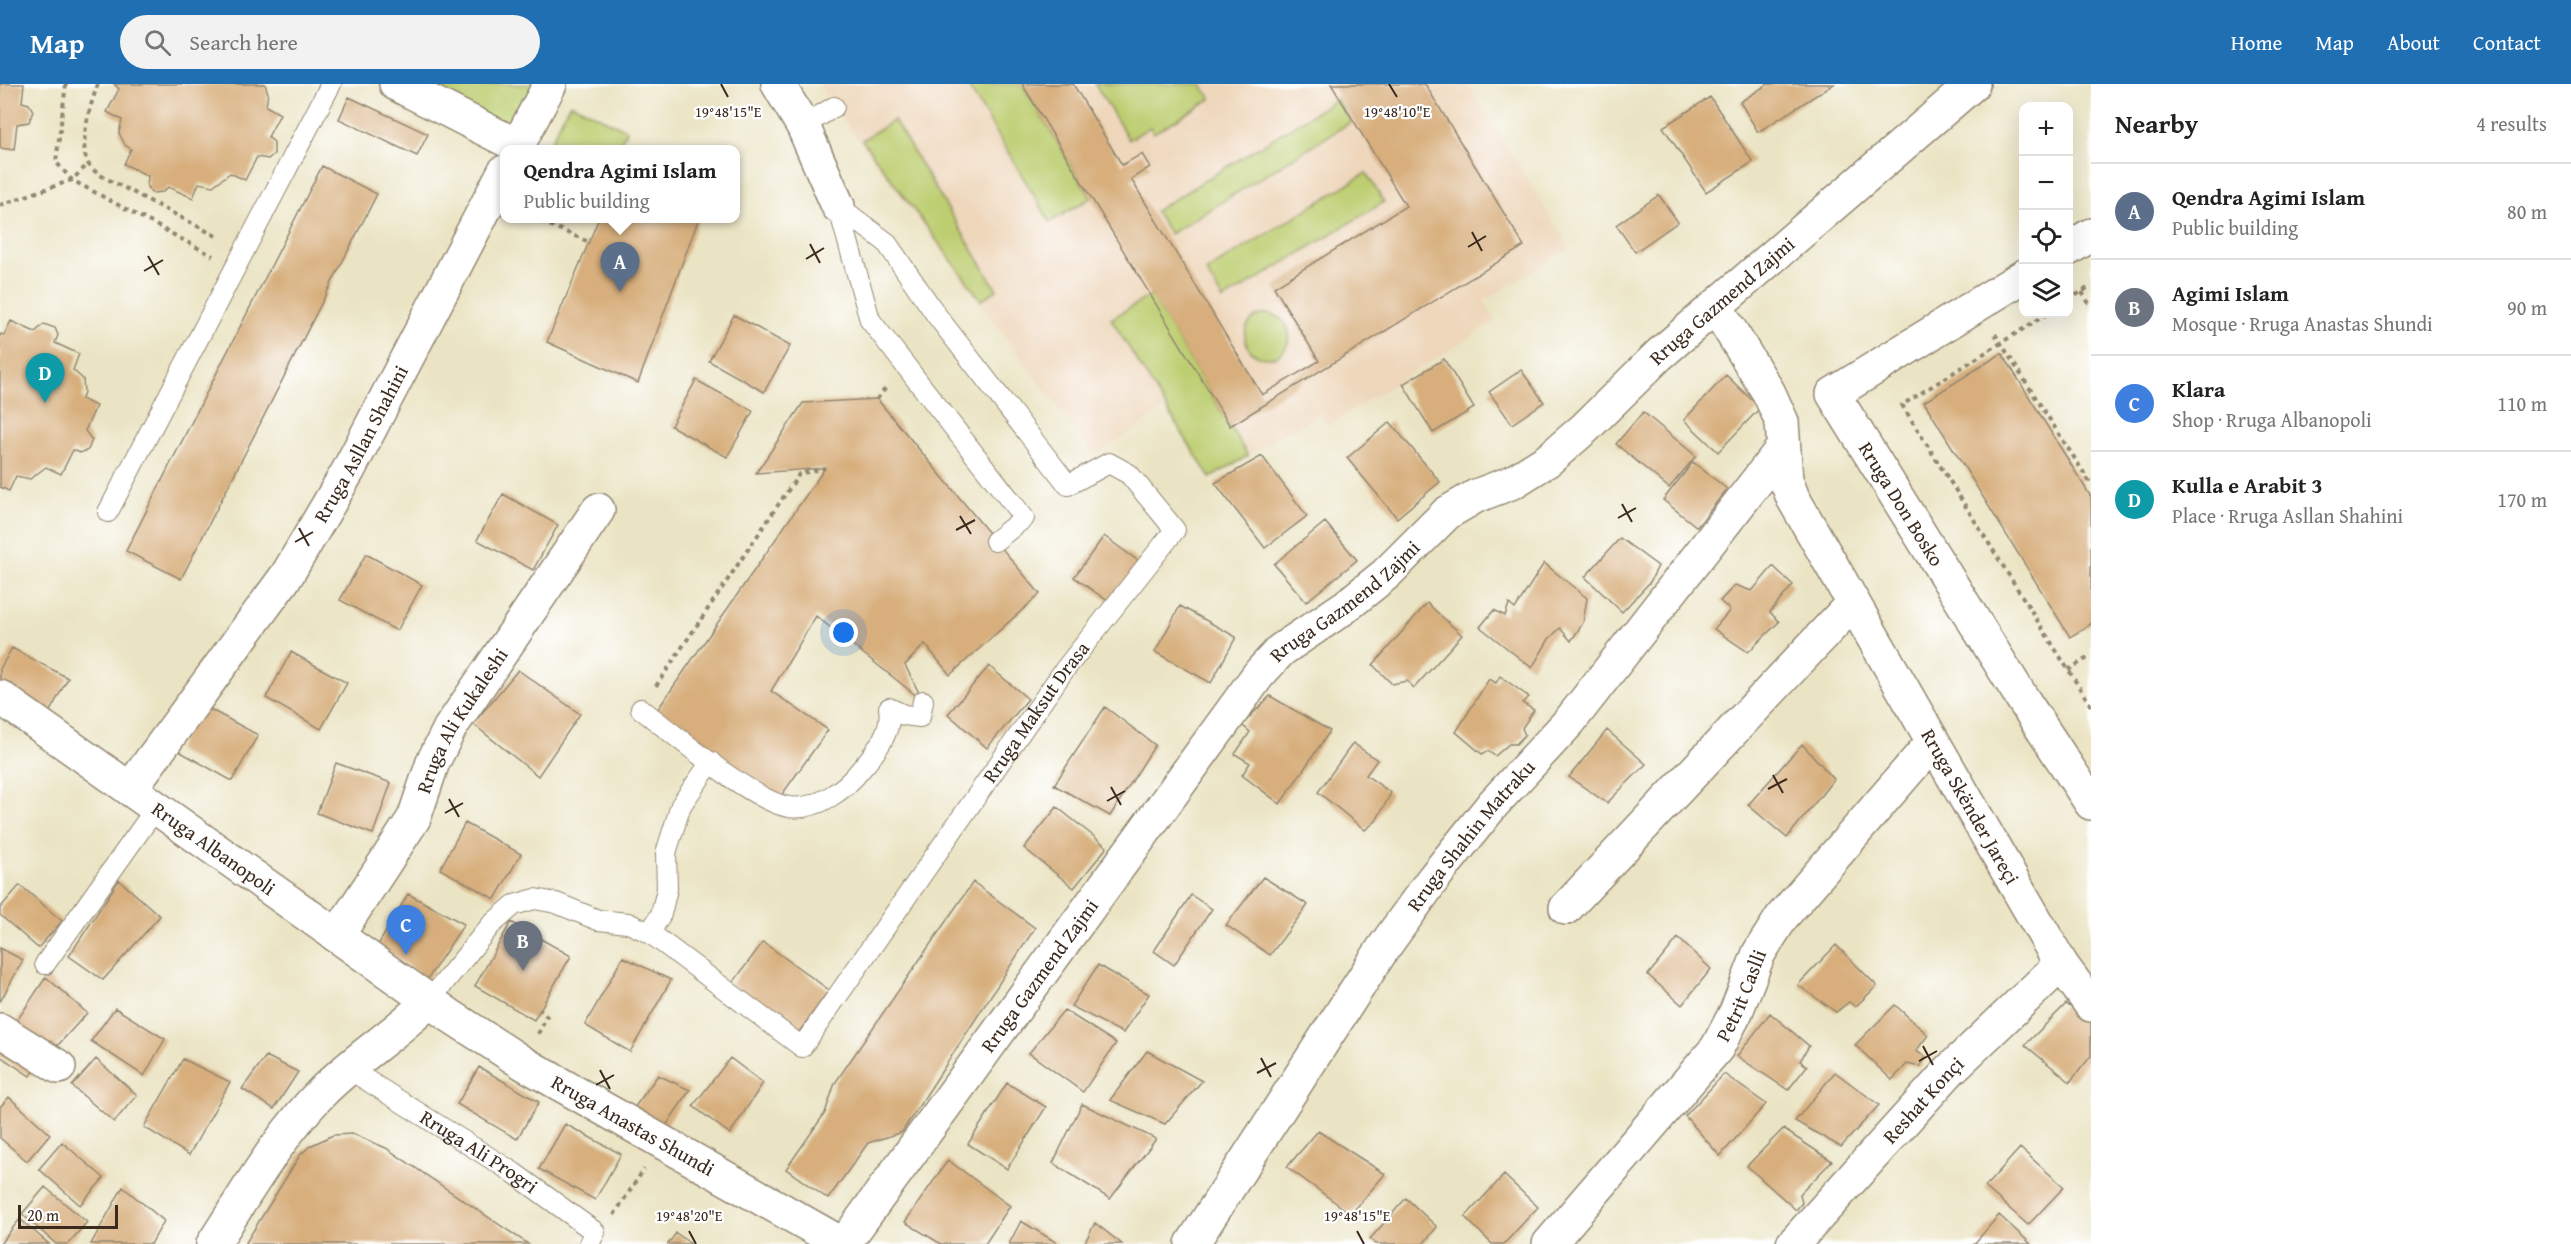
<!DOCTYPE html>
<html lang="en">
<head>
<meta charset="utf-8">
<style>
	:root { --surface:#fff; --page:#f2f2f2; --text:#222; --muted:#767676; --line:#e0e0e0; --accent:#1f6fb2 }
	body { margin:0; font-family:"Gentium Book Plus",serif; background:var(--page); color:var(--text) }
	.controls { position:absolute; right:18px; top:18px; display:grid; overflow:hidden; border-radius:12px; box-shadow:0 6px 24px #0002 }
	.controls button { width:54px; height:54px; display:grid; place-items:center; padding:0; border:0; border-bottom:2px solid var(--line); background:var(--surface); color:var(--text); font:30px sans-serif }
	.scale { position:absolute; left:18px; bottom:15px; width:100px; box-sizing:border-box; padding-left:6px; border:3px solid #3b2a1e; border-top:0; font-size:16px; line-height:21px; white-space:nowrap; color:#3b2a1e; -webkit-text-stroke:4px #fff; paint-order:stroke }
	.you { position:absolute; left:844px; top:549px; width:21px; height:21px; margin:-15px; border:4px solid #fff; border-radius:50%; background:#1a73e8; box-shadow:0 0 0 9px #1a73e833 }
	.badge { display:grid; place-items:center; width:39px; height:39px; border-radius:50%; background:var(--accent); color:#fff; font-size:20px; font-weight:700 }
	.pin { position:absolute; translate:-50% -50px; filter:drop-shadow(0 2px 3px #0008) }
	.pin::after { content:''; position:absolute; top:32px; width:21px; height:18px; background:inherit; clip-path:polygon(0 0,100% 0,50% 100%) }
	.popup { position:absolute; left:500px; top:61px; width:240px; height:78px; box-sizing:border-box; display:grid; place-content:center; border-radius:12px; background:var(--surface); filter:drop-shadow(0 2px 4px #0005); font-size:20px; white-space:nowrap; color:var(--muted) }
	.popup b { font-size:22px; color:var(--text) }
	.popup::after { content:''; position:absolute; left:50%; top:100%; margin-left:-12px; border:12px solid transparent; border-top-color:var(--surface) }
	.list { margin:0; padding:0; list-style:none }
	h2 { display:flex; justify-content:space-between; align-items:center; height:78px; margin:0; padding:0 24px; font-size:26px }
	h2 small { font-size:20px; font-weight:400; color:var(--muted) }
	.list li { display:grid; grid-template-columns:39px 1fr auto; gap:18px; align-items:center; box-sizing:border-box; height:96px; padding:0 24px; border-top:2px solid var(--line) }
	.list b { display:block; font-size:22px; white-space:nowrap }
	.list p { margin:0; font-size:20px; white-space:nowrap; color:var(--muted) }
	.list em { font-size:20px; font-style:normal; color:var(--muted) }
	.icon { flex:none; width:33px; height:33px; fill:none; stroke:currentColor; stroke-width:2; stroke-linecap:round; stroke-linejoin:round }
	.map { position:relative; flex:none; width:2091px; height:1160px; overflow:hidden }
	header { display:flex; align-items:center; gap:36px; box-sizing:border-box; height:84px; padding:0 30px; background:var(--accent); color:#fff }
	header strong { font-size:28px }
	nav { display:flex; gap:33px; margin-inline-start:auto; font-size:21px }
	.search { width:420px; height:54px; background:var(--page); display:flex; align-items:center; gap:15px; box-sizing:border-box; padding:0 21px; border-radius:33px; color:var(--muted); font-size:22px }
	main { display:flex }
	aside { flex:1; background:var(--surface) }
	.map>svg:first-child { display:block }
	.built { fill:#eed7bb }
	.green { fill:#bdce71; stroke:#7c7c48; stroke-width:1.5 }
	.building { fill:#d7ae7b }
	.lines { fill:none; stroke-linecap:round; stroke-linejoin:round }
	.lane-casing { stroke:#938771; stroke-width:22 }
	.street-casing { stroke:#938771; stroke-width:36 }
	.path { stroke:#938771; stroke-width:4; stroke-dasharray:4.5 4.5; stroke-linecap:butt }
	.lane { stroke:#fff; stroke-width:20 }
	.street { stroke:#fff; stroke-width:33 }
	.ticks { fill:none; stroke:#3b2a1e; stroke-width:2 }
	.labels { text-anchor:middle; stroke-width:4.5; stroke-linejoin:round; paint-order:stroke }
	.street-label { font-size:20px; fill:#3b2a1e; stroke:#fff }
	.ticks-label { font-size:15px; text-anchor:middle; fill:#3b2a1e; stroke:#fff; stroke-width:4.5; stroke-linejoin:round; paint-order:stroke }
</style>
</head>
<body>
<header>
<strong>Map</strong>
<div class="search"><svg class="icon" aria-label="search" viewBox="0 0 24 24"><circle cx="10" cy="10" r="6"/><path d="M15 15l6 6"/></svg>Search here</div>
<nav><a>Home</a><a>Map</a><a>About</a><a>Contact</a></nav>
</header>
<main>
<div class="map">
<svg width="2091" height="1160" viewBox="0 0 2091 1160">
	<rect width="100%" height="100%" fill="#fff"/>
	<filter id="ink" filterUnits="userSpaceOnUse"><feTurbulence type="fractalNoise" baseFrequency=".0167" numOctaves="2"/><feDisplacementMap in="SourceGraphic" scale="12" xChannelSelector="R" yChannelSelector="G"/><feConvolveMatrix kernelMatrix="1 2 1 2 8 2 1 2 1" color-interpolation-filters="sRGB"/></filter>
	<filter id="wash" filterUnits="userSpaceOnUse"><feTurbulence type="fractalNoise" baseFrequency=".008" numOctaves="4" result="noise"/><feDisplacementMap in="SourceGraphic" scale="24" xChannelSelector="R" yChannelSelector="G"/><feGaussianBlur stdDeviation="1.35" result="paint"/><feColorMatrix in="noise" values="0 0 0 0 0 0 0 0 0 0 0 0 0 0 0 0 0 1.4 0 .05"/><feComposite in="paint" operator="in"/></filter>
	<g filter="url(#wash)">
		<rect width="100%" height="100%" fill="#ebe4c4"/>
		<path class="built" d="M817,0H1468L1570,164L1484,217L1496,237L1328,341L1320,329L1210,394L1166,324L1094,372Z"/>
		<path class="green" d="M418,0H537L508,47Z
			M967,0H1022L1091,114L1050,138Z
			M1095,0H1201L1211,15L1154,49L1150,43L1129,56Z
			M1337,15L1351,38L1170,150L1155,127Z
			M570,19L627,46L617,65H547Z
			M894,36L997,206L981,216L862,56Z
			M1366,89L1384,118L1223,216L1206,187Z
			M1151,211L1248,372L1210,394L1111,235Z
			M1245 252a22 22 0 1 1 44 0a22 22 0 1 1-44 0Z"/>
		<g id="blocks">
			<path class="building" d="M0,0H24L22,18L29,20L33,27L29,38L17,40L14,66L0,64Z
				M114,0H265L268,9L266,22L280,30L268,53L274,58V70L268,75L257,73L245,96L230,89L213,102L199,99L193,114L168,103L163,108L152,109L147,103L148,92L124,80L131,65L125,61L119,49L122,36L107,28L119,5Z
				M1022,0H1073L1122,81L1142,70L1150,83L1131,95L1262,311L1319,277L1274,203L1406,122L1331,0H1425L1524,162L1230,342Z
				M1768,0H1834L1758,48L1740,18Z
				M349,13L428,50L417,72L339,35Z
				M1710,13L1753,78L1706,108L1663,43Z
				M322,82L377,110L181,495L126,467Z
				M1659,111L1678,138L1635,168L1616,141Z
				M599,134H699L638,299L547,258Z
				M734,231L790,262L764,308L709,277Z
				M11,237L35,248L44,240L55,244L58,251L55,259L79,270L73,286L83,295L84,308L82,315L96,322L85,347L92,356L88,366L80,369L73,366L61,390L46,383L30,395L16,392L9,407L0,403V250L4,251Z
				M2002,269L2091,413V540L2070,553L1924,318Z
				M1444,275L1474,324L1433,349L1403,300Z
				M1521,286L1544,318L1512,340L1489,308Z
				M1726,291L1760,324L1718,368L1684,336Z
				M696,296L753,327L727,373L671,342Z
				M877,315L1040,510L950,591L925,560L905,581L923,617L816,532L771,607L828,646L776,719L651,635L825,384L756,389L803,319Z
				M1643,328L1696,372L1669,404L1616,360Z
				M1390,338L1440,398L1397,434L1347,374Z
				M1262,372L1307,432L1265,464L1215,399Z
				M1693,378L1727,405L1697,443L1663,416Z
				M503,410L558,441L533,486L477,456Z
				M1325,438L1357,476L1306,518L1274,480Z
				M1104,452L1141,479L1112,520L1074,493Z
				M1620,454L1658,482L1650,498L1622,528L1585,493Z
				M366,470L422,501L397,547L340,516Z
				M1544,479L1587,514L1583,539L1571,557L1560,544L1549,555L1532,584L1480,543L1494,526L1505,532L1509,520L1515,525Z
				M1773,482L1793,501L1770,528L1779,538L1748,568L1714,545L1730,526L1720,517L1735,501L1752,507Z
				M1427,519L1462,551L1414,604L1407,597L1392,600L1373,581Z
				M1180,522L1236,553L1211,599L1155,568Z
				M12,564L68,594L43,640L0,617V585Z
				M291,568L347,599L321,645L266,614Z
				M989,582L1028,615L987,664L948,630Z
				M518,586L580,630L538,692L473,640Z
				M1500,592L1529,613L1522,619L1534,626L1522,644L1525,651L1516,660H1509L1495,672L1488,667L1482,670L1456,648L1489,595L1496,599Z
				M1270,612L1330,647L1280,720L1242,691L1250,679L1235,670L1250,648L1242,641Z
				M202,621L258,651L232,697L177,666Z
				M1105,623L1155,661L1110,732L1054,701Z
				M1607,646L1646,680L1607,719L1569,693Z
				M1353,659L1377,676L1366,691L1391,709L1376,737L1365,746L1318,708Z
				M1802,660L1834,695L1787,754L1748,721Z
				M336,679L391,699L373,750L317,729Z
				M1057,723L1107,763L1074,804L1024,764Z
				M465,739L521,770L495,815L440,785Z
				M1263,793L1308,821L1270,871L1226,841Z
				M119,796L160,832L103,896L69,872Z
				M973,798L1035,844L902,1048L868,1059L828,1115L786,1085L825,1029L835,999Z
				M20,801L62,837L38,864L0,831V824Z
				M408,810L464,840L427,896L378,861Z
				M1191,811L1212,825L1174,881L1154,867Z
				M511,838L571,872L534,936L475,902Z
				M1678,854L1711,885L1682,921L1648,891Z
				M763,858L829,906L799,948L732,900Z
				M1836,861L1877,902L1855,923L1849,918L1836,928L1798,901Z
				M0,864L23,876L0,918Z
				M623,873L671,896L630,968L585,941Z
				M1098,881L1149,910L1123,949L1071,922Z
				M46,893L87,929L30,992L0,972V962Z
				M2066,920L2091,937V972L2070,998L2025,961Z
				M1895,921L1928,951L1916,967L1926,973L1920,983L1907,980L1892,996L1855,961Z
				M115,924L165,955L144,992L91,957Z
				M1064,926L1116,959L1083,1008L1029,969Z
				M1770,929L1809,962L1800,977L1807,982L1788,1006L1737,972Z
				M1147,967L1202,997L1165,1040L1110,1016Z
				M266,972L298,988L274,1025L242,1005Z
				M730,974L763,999L730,1050L693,1022Z
				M96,975L137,1011L114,1038L72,1002Z
				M183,975L230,998L189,1071L144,1043Z
				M479,983L539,1018L517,1055L457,1020Z
				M1835,988L1879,1021L1841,1063L1795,1037Z
				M1724,990L1766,1020L1720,1072L1685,1032Z
				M658,991L690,1006L665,1043L634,1024Z
				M1007,999L1046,1023L1007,1085L968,1060Z
				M9,1013L50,1050L27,1077L0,1054V1023Z
				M1082,1020L1156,1055L1110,1115L1053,1079Z
				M565,1040L621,1070L595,1116L539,1085Z
				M1783,1045L1832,1077L1800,1110L1802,1119L1796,1126L1747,1082Z
				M1318,1047L1385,1090L1351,1130L1287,1083Z
				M353,1050L386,1064L528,1160H245L300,1071L310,1062L333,1051Z
				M62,1058L104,1094L80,1121L39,1085Z
				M2020,1064L2064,1103L2028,1141L1985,1103Z
				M948,1076L1010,1122L985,1160H941L905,1138Z
				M1504,1091L1538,1123L1504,1160H1492L1465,1133Z
				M45,1103L87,1138L68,1160H56L22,1130Z
				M123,1103L164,1137L151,1160H91Z
				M1406,1114L1437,1143L1423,1160H1376L1370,1155Z
				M1999,1131L2031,1160H1974Z
				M20,1135L49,1160H0Z
				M1021,1137L1059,1160H1009Z
				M1095,1139L1122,1160H1084Z
				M676,1149L691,1160H668Z"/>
		</g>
	</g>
	<g filter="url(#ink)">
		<use href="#blocks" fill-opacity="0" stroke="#938771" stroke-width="1.5"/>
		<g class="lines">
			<g class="lane-casing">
				<g id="lane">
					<path d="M803,42L834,23"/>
					<path d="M838,122L870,236L1024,434L995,457"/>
					<path d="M108,428L331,0"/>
					<path d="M641,625C673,649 753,718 789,723C817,727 846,705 862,684C876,668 893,646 889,624L904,631L920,633L923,617"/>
					<path d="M650,849L661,830L667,805L666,769L681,721L711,678"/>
					<path d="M45,880L156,724"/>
					<path id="s1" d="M429,917L491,841L514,821L535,815L556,819L598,836L628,839L650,849L802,963L1062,589L1175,446L1129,390L1109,379L1068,401L937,232L886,158L838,122"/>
					<path id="s2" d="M349,985L514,1089L595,1148L589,1160"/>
				</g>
			</g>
			<g class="street-casing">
				<g id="street">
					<path d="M396,0L518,62"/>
					<path d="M778,0L803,42L838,122"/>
					<path d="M516,65L550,0"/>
					<path d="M2068,165L2091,151"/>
					<path id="s3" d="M2024,192L1833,310L2022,614L2091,719"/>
					<path id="s4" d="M1716,223L1769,309L1782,338L1786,396L1793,414L2061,880L2091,921"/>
					<path id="s5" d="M0,613L449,931L523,979L842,1160"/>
					<path id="s6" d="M130,705L287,491L348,387L504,88"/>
					<path d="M1566,824L1852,520"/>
					<path id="s7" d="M337,852L414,734L433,678L450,644L598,426"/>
					<path d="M0,946L59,983"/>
					<path d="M213,1160C247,1108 279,1051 323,1007C356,974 396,950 429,917"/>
					<path id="s8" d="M844,1160L1259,590L1281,566L1345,523L1386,490L1447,429L1476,412L1513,398L1548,376L1585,344L1659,271L1973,0"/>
					<path id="s9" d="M1192,1160L1382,866L1433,795L1493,720L1569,638L1782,365"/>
					<path id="s10" d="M1549,1160L1717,964L1736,928L1759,869L1782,833L1932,659"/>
					<path id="s11" d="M1793,1160L1950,986L2061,880"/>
				</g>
			</g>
			<path class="path" d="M66,0L56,78L72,96L213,172
				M98,0C91,18 77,64 89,81C92,85 96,88 100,91L220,154
				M0,121L72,96L88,80
				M533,134L589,158
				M2082,208L2091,223
				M2068,216L2091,202
				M2047,230L1902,321L2091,622
				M1995,250L2091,400
				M877,315L888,301
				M2068,586L2091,572
				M656,602L799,390L825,384
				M538,950L547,933L540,925
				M614,1131L644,1085"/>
			<use href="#lane" class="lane"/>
			<use href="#street" class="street"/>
		</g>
	</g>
	<path class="ticks" d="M721,0L728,13M1389,0L1397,13M1472,148L1482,167M810,160L820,179M1468,163L1486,152M148,172L159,191M806,175L824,164M144,187L163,176M1622,420L1632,438M960,432L971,450M1618,434L1636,424M299,444L309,462M956,446L975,436M295,458L313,448M1773,691L1783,709M1111,703L1121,721M1768,705L1787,695M449,715L459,733M1107,717L1125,707M445,729L463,719M1923,962L1933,981M1261,974L1271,993M1919,977L1937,967M600,986L610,1005M1257,989L1276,979M596,1001L614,991M689,1147L696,1160M1357,1147L1364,1160"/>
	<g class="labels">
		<g class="street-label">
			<text dy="7" stroke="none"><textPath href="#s8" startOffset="1304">Rruga Gazmend Zajmi</textPath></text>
			<text dy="7" stroke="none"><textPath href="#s6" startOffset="416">Rruga Asllan Shahini</textPath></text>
			<text dy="7" stroke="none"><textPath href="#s3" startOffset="354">Rruga Don Bosko</textPath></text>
			<text dy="7" stroke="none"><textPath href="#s8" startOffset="818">Rruga Gazmend Zajmi</textPath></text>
			<text dy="7" stroke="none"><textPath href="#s1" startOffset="870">Rruga Maksut Drasa</textPath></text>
			<text dy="7" stroke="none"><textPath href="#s7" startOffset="250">Rruga Ali Kukaleshi</textPath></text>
			<text dy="7" stroke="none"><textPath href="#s4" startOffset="566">Rruga Skënder Jareçi</textPath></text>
			<text dy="7" stroke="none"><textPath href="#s9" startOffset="495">Rruga Shahin Matraku</textPath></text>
			<text dy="7" stroke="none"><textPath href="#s5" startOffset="262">Rruga Albanopoli</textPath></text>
			<text dy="7" stroke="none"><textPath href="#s8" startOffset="332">Rruga Gazmend Zajmi</textPath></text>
			<text dy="7" stroke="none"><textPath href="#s10" startOffset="316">Petrit Caslli</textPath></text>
			<text dy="7" stroke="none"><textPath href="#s11" startOffset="194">Reshat Konçi</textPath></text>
			<text dy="7" stroke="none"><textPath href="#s5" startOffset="765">Rruga Anastas Shundi</textPath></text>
			<text dy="7" stroke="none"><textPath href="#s2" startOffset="154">Rruga Ali Progri</textPath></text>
		</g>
	</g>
	<g class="ticks-label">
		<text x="728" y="33">19°48'15"E</text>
		<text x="1397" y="33">19°48'10"E</text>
		<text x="689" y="1137">19°48'20"E</text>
		<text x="1357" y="1137">19°48'15"E</text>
	</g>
</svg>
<div class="controls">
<button>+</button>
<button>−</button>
<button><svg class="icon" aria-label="locate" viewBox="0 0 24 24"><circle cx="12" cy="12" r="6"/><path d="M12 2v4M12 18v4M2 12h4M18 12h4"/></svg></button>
<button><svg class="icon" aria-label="layers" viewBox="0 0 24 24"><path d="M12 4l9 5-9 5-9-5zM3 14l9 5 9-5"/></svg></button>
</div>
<div class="scale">20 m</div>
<div class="you"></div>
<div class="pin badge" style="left:620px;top:208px;background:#5c6f8a">A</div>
<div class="popup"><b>Qendra Agimi Islam</b>Public building</div>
<div class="pin badge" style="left:523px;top:887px;background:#6b7280">B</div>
<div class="pin badge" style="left:406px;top:871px;background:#3f7fe0">C</div>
<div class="pin badge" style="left:45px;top:319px;background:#0f9aa8">D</div>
</div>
<aside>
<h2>Nearby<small>4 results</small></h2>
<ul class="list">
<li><span class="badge" style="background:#5c6f8a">A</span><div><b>Qendra Agimi Islam</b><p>Public building</p></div><em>80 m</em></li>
<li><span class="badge" style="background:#6b7280">B</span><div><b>Agimi Islam</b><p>Mosque · Rruga Anastas Shundi</p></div><em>90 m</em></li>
<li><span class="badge" style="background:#3f7fe0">C</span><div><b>Klara</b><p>Shop · Rruga Albanopoli</p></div><em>110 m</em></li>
<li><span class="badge" style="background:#0f9aa8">D</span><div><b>Kulla e Arabit 3</b><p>Place · Rruga Asllan Shahini</p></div><em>170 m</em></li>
</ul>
</aside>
</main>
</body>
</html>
